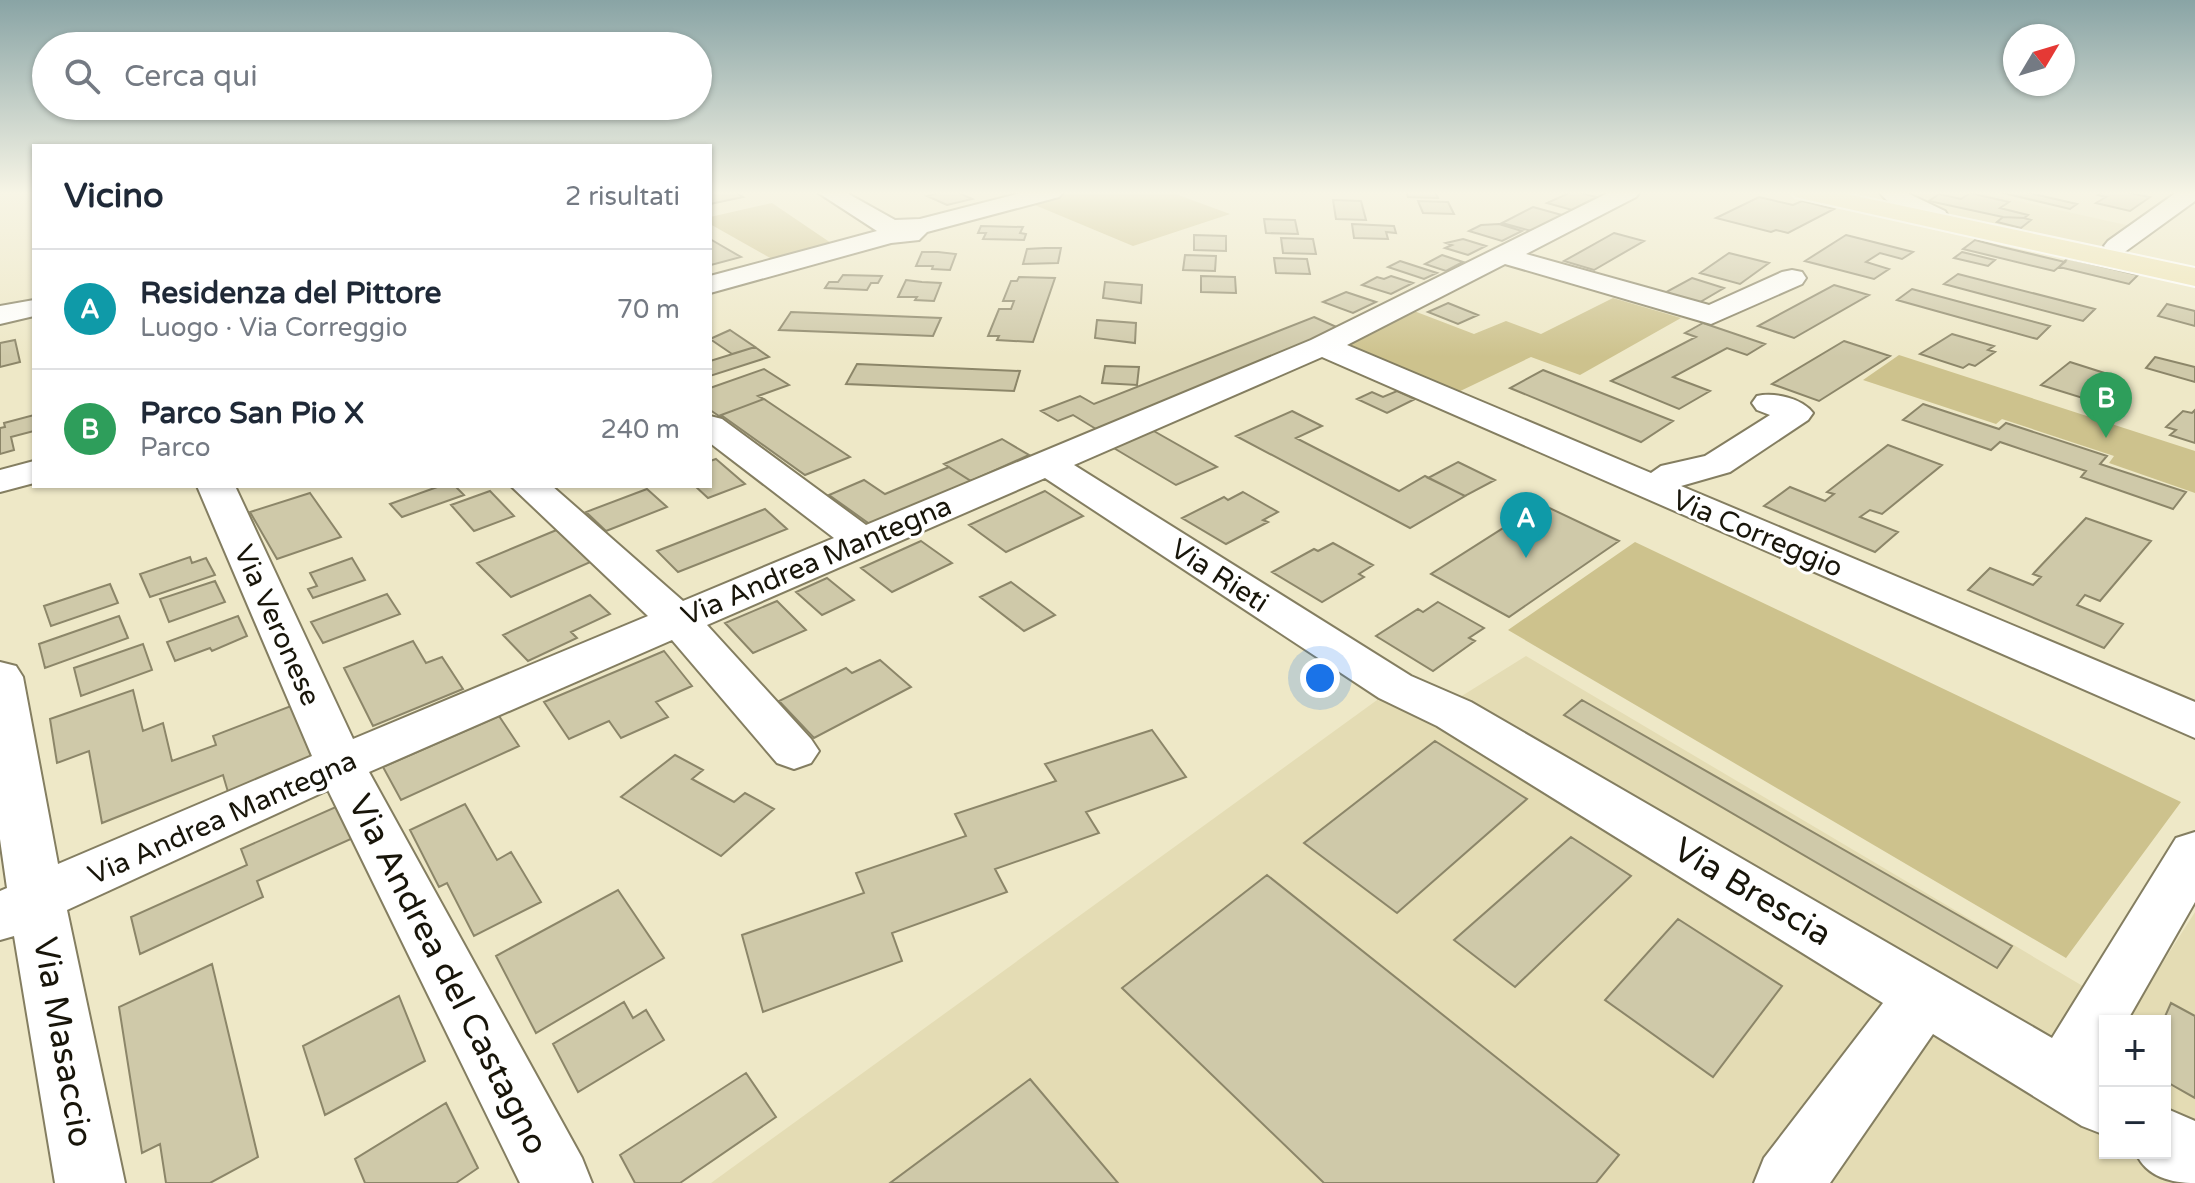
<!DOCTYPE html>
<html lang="it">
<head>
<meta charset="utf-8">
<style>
	:root { --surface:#fff; --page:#f6f6f7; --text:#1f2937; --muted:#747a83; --line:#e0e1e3; --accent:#7c3aed }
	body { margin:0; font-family:"Varela Round",sans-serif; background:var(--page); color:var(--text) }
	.controls { position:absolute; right:24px; bottom:24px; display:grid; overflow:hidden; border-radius:0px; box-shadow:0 2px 6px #0004 }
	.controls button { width:72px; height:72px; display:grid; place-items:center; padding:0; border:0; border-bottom:2px solid var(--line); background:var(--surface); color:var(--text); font:40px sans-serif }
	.compass { position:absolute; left:2003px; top:24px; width:72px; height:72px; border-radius:50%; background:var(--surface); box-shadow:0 2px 6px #0004; rotate:52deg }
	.you { position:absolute; left:1320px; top:678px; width:28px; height:28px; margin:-20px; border:6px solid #fff; border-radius:50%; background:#1a73e8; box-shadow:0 0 0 12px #1a73e833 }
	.badge { display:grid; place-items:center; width:52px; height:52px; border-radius:50%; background:var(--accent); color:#fff; font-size:26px; font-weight:700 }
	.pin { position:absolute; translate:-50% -66px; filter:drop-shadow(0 2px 4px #0008) }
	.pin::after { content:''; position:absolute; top:42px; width:28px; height:24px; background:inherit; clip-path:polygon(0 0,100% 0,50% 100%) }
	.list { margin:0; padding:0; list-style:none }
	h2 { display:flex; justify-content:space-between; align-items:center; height:104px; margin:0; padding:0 32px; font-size:34px }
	h2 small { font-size:26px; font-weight:400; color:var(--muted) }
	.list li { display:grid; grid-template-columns:52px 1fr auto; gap:24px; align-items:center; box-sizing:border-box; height:120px; padding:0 32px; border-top:2px solid var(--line) }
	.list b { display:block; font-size:30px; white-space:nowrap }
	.list p { margin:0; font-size:26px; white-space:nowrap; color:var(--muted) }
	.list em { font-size:26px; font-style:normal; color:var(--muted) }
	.icon { flex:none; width:44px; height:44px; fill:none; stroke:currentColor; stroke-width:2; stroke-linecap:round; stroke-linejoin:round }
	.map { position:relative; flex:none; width:2195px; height:1183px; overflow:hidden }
	.search { position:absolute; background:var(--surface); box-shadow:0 2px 6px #0004; left:32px; top:32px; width:680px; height:88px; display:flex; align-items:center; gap:20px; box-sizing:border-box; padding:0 28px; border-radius:44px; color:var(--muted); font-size:30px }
	.panel { position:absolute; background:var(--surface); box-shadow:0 2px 6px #0004; left:32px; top:144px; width:680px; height:344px; border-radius:0px }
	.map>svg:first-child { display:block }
	.built { fill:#e4dcb4; fill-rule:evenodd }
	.green { fill:#cdc28d }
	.building { fill:#cfc9a9; stroke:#8c8669; stroke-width:2 }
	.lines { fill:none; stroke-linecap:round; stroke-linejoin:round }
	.minor-casing { stroke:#847e61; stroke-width:4 }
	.major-casing { stroke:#fff; stroke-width:4 }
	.minor { fill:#fff; fill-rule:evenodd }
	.major { fill:#efe5b6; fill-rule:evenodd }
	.labels { text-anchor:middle; stroke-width:6; stroke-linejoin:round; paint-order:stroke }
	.street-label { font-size:28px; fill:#18150a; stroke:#fff }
	.near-street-label { font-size:34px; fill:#18150a; stroke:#fff }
</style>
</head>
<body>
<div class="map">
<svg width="2195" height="1183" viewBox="0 0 2195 1183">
	<rect width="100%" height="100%" fill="#eee8c7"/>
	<path class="built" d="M1894,192H1978L2135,227L2104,252L1938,215Z
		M1526,656L2130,1014L2195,912V1183H711L1395,687L1436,712ZM2105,1021H2165V1153H2105Z"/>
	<path class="green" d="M1069,192H1170L1230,214L1133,246L1030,203Z
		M772,203L831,243L772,259L710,224V217Z
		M1613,298L1681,318L1580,375L1531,357L1452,395L1333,345L1414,311L1474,334L1506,321L1541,334Z
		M1899,355L2195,451V493L2109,463L2114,456L2002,419L1996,424L1863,380Z
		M1635,542L2181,802L2066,958L1508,630Z"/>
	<path class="building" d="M710,192H735L743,197L710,204Z
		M943,192H957L972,199L947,205L927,196Z
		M1406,192H1435L1438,198L1408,197Z
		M1571,192H1576L1597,197L1572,210L1547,203Z
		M1999,192H2025L2077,204L2070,209Z
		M2103,192H2124L2150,197L2130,211L2096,203L2106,197L2098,195Z
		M1970,193L2009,202L2000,208L2028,215L2024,218L2003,217L1929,201L1939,194L1961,199Z
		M1759,197L1793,205L1802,201L1834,209L1788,233L1776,230L1771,232L1716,218Z
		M1333,200L1361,201L1366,220L1336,219Z
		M1418,201L1448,202L1454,214L1423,213Z
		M1533,207L1562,215L1531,231L1502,223Z
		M2003,217L2024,218L2031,220L2021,228L1997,222Z
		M1264,219L1295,220L1298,234L1266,233Z
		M1352,224L1394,226L1396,233L1386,232L1388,239L1354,238Z
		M1499,224L1522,231L1502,241L1469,231L1481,225Z
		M981,226L1023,227L1020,233L1026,234L1024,240L983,239L986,233H978Z
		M1614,233L1644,241L1594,270L1564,261Z
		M1194,235L1226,236V251L1194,250Z
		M1846,235L1913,252L1902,259L1880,253L1866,262L1889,269L1874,279L1805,261Z
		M1281,238L1313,239L1316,254L1283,253Z
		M710,239L741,257L711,265Z
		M1463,239L1486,246L1468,255L1445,248L1452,245L1446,243Z
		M1975,240L2002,247L2065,262L2054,271L1963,249Z
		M1045,248H1061L1058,263L1023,264L1027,249Z
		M922,252H938L956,254L950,270L932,269L933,266H916Z
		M1962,252L1995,260L1988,266L1954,258Z
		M1729,253L1769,263L1740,284L1700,273Z
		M1185,255L1216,256L1215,271L1183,270Z
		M1442,255L1463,262L1446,271L1425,264Z
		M1274,258L1307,259L1310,274L1276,273Z
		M2068,258L2075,260L2138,275L2129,284L2059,267Z
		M1400,261L1437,273L1424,279L1388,267Z
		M1958,274L2095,309L2083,321L1944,284Z
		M843,275L882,276L878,283H871L867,290L825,288L829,282H838Z
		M1201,276L1235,277L1236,293L1201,292Z
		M1391,276L1413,283L1391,294L1362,285L1377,277L1384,279Z
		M1019,277L1055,278L1033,342L997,340L999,336H988L999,309H1011L1014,301H1003L1011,281H1017Z
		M1692,278L1724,288L1690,308L1657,297Z
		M906,280L922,282L941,283L934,301L915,300L917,297H898Z
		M1105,282L1142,285L1141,303L1103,298Z
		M1834,285L1869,295L1794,338L1758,326Z
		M1912,289L2050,326L2037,339L1897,300Z
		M1346,292L1376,302L1353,313L1323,302Z
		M1448,303L1478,315L1458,324L1428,312Z
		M2167,304L2195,311V326L2158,316Z
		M791,312L941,318L933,336L779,330Z
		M1314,317L1341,329L1096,429L1073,415L1058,421L1041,411L1080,396L1094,404Z
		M1097,320L1136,323L1135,343L1095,338Z
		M1703,323L1765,344L1747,355L1727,348L1673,377L1710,391L1679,409L1611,381L1696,337L1685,333Z
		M730,330L755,347L732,354L710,339Z
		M1952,334L1994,346L1988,350L1995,352L1975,366L1969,364L1963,368L1920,354Z
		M15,340L20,362L0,367V343Z
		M1844,341L1890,356L1819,401L1772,384Z
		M755,347L769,357L710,376V361Z
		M2155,357L2195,367V382L2146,368Z
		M2070,362L2117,377L2112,381L2119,383L2101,398L2094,396L2089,400L2041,385Z
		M857,364L1020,371L1014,391L846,384Z
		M1105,366L1139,367L1137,385L1102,383Z
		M764,369L789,385L758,396L764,399L719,416L710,410V388Z
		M1543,370L1673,421L1641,442L1510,388Z
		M1397,391L1415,399L1387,413L1357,399L1372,392L1383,397Z
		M764,399L850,457L805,475L721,415Z
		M1923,404L1999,429L2006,423L2107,456L2100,464L2186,492L2173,509L2081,477L2086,471L2000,442L1991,450L1903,420Z
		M2195,410V443L2170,435L2176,430L2166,427L2183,411L2192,413Z
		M1292,411L1322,426L1296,438L1399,491L1425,476L1465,496L1410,528L1236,436Z
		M34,415V431L11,437L14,450L0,454V428L5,427L4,423Z
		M1152,430L1217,467L1176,485L1112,447Z
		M1002,439L1029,455L971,481L944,464Z
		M1888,445L1942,465L1882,514L1870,510L1860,517L1898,532L1875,552L1764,506L1790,487L1825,501L1834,494L1827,492Z
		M716,459L745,484L708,498L695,486H710V461Z
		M1458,462L1495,480L1465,496L1428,478Z
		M949,467L971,481L871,525L829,495L864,480L885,494Z
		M440,486H455L464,495L402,517L390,504Z
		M647,489L667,507L606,531L586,512Z
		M490,491L514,516L474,531L451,505Z
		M1045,491L1083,516L1006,552L969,525Z
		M1243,492L1278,512L1263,520L1268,522L1226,544L1182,518L1224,497L1228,500Z
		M310,493L341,537L277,559L250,512Z
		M1541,504L1619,541L1509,617L1431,574Z
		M765,509L787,529L678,572L657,551Z
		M2086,518L2151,541L2100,601L2085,595L2077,605L2123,624L2104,648L1968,590L1990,568L2033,585L2041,577L2033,574Z
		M559,529L595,560L511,597L477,563Z
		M921,541L952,563L892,592L861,568Z
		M1333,543L1373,565L1359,574L1364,577L1322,602L1272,572L1314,549L1318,551Z
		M190,557L192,563L206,558L215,575L150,597L140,574Z
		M352,558L365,580L313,598L308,589L317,586L310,573Z
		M827,578L854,600L822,615L796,592Z
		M215,581L225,602L169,622L160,599Z
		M1011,582L1055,615L1024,631L980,597Z
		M110,584L118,603L51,626L44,606Z
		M387,594L400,614L323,643L311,622Z
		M590,595L610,614L571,632L577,638L528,661L503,635Z
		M777,601L806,630L753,653L725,623Z
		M1438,602L1484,628L1469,638L1475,641L1433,671L1376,636L1418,609L1423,612Z
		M119,616L128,638L45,668L39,644Z
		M238,616L247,636L212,651L210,648L175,661L167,642Z
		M413,641L426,663L442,657L463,689L373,726L344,668Z
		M143,644L152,670L81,696L74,668Z
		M664,651L692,686L656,702L668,717L621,738L609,721L569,739L544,702Z
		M880,660L911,687L814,738L779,701L846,668L852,673Z
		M133,690L143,731L163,723L172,761L216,745L213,736L291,706L312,758L228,792L223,775L102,823L89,751L57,763L50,719Z
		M1582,700L2012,946L1997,968L1564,715Z
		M499,716L519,746L401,800L383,767Z
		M1152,730L1186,777L1086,812L1099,833L995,869L1007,892L892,933L902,961L763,1012L742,935L864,893L856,873L966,836L955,814L1056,781L1045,764Z
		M1435,741L1527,799L1397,913L1304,843Z
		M675,755L703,770L692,779L734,802L745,793L774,809L721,856L621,797Z
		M347,802L362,834L257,881L263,897L140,954L131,917L247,865L241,849Z
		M465,804L497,860L511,852L541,902L474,936L447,883L439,887L410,830Z
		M1571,837L1631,876L1515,987L1454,940Z
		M1267,875L1619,1155L1596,1183H1324L1122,988Z
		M618,890L664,958L536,1033L496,956Z
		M1678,919L1782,986L1713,1077L1605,1000Z
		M212,964L258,1157L210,1183H166L160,1144L142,1153L119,1007Z
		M399,996L425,1061L325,1115L303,1046Z
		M624,1002L633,1018L646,1010L664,1040L578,1092L553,1044Z
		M2171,1003L2195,1016V1098L2165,1081L2163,1021Z
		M746,1073L776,1117L680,1183H635L620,1155Z
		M1030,1079L1118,1183H890Z
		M446,1103L478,1168L456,1183H365L355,1159Z"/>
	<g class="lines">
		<g class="minor-casing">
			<path id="minor" d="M817,192H845L895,220L920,219L1025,192H1063L1059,197L927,232L919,240L891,243L710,293V276L877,231Z
				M1610,192H1640L1636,197L1526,254L1709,305L1782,272L1792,270L1802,272L1806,278L1802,284L1711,324L1505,264L1347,345L1651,473L1661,466L1705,456L1770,415L1757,410L1752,403L1757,396C1774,392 1802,398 1813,413L1808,420L1730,472L1681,486L2195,702V738L1322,357L1074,465L1411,676L1471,702L2052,1038L2176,838L2195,832V902L2127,1021H2105V1135L2082,1126L1933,1034L1830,1183H1754L1764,1158L1883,1003L1437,726L1379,698L1045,478L707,625L811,739L819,751L811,763L794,769L777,763L672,640L369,772L582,1158L592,1183H520L328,790L67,910L125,1183H55L14,936L0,940V891L7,888L0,839V662L16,666L23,677L58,864L312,756L197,486H235L353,739L648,616L511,486H552L683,601L834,538L710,443V416L722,419L866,525L1311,340Z
				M1879,192H1905L1945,211L1948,216L1945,221C1923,226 1892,209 1879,192Z
				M2177,192H2195V201L2126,251H2108L2104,246L2108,241Z
				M34,300V316L0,324V306Z
				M34,461V483L0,492V470Z
				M2165,1108L2195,1121V1183C2172,1183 2146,1177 2136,1153H2165Z"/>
		</g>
		<g class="major-casing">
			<path id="major" d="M1792,192H1837L2195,268V286L1804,199L1795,197Z"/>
		</g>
		<use href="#minor" class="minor"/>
		<use href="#major" class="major"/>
	</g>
	<linearGradient id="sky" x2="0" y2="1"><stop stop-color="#89a4a5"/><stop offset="0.54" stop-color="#f7f5e6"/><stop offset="1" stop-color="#f7f5e6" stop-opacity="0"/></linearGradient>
	<rect width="2195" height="357" fill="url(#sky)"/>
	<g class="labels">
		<g class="street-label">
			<text transform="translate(1758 533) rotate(23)" y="10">Via Correggio</text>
			<text transform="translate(816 560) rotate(-23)" y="10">Via Andrea Mantegna</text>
			<text transform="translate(1220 575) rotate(33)" y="10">Via Rieti</text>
			<text transform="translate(278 625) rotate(66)" y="10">Via Veronese</text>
			<text transform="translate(222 817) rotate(-24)" y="10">Via Andrea Mantegna</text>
		</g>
		<g class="near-street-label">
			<text transform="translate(1753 891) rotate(31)" y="12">Via Brescia</text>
			<text transform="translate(449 974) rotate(63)" y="12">Via Andrea del Castagno</text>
			<text transform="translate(64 1042) rotate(80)" y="12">Via Masaccio</text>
		</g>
	</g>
</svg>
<div class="controls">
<button>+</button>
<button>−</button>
</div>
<svg class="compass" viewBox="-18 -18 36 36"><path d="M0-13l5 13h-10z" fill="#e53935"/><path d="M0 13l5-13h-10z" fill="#747a83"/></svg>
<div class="you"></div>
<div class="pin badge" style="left:1526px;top:558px;background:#0f9aa8">A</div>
<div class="pin badge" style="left:2106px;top:438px;background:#2e9e5b">B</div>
<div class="search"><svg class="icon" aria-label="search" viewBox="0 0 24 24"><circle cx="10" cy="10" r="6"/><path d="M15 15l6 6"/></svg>Cerca qui</div>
<section class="panel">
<h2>Vicino<small>2 risultati</small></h2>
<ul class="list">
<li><span class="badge" style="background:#0f9aa8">A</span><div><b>Residenza del Pittore</b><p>Luogo · Via Correggio</p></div><em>70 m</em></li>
<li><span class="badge" style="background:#2e9e5b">B</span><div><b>Parco San Pio X</b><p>Parco</p></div><em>240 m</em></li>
</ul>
</section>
</div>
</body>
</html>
